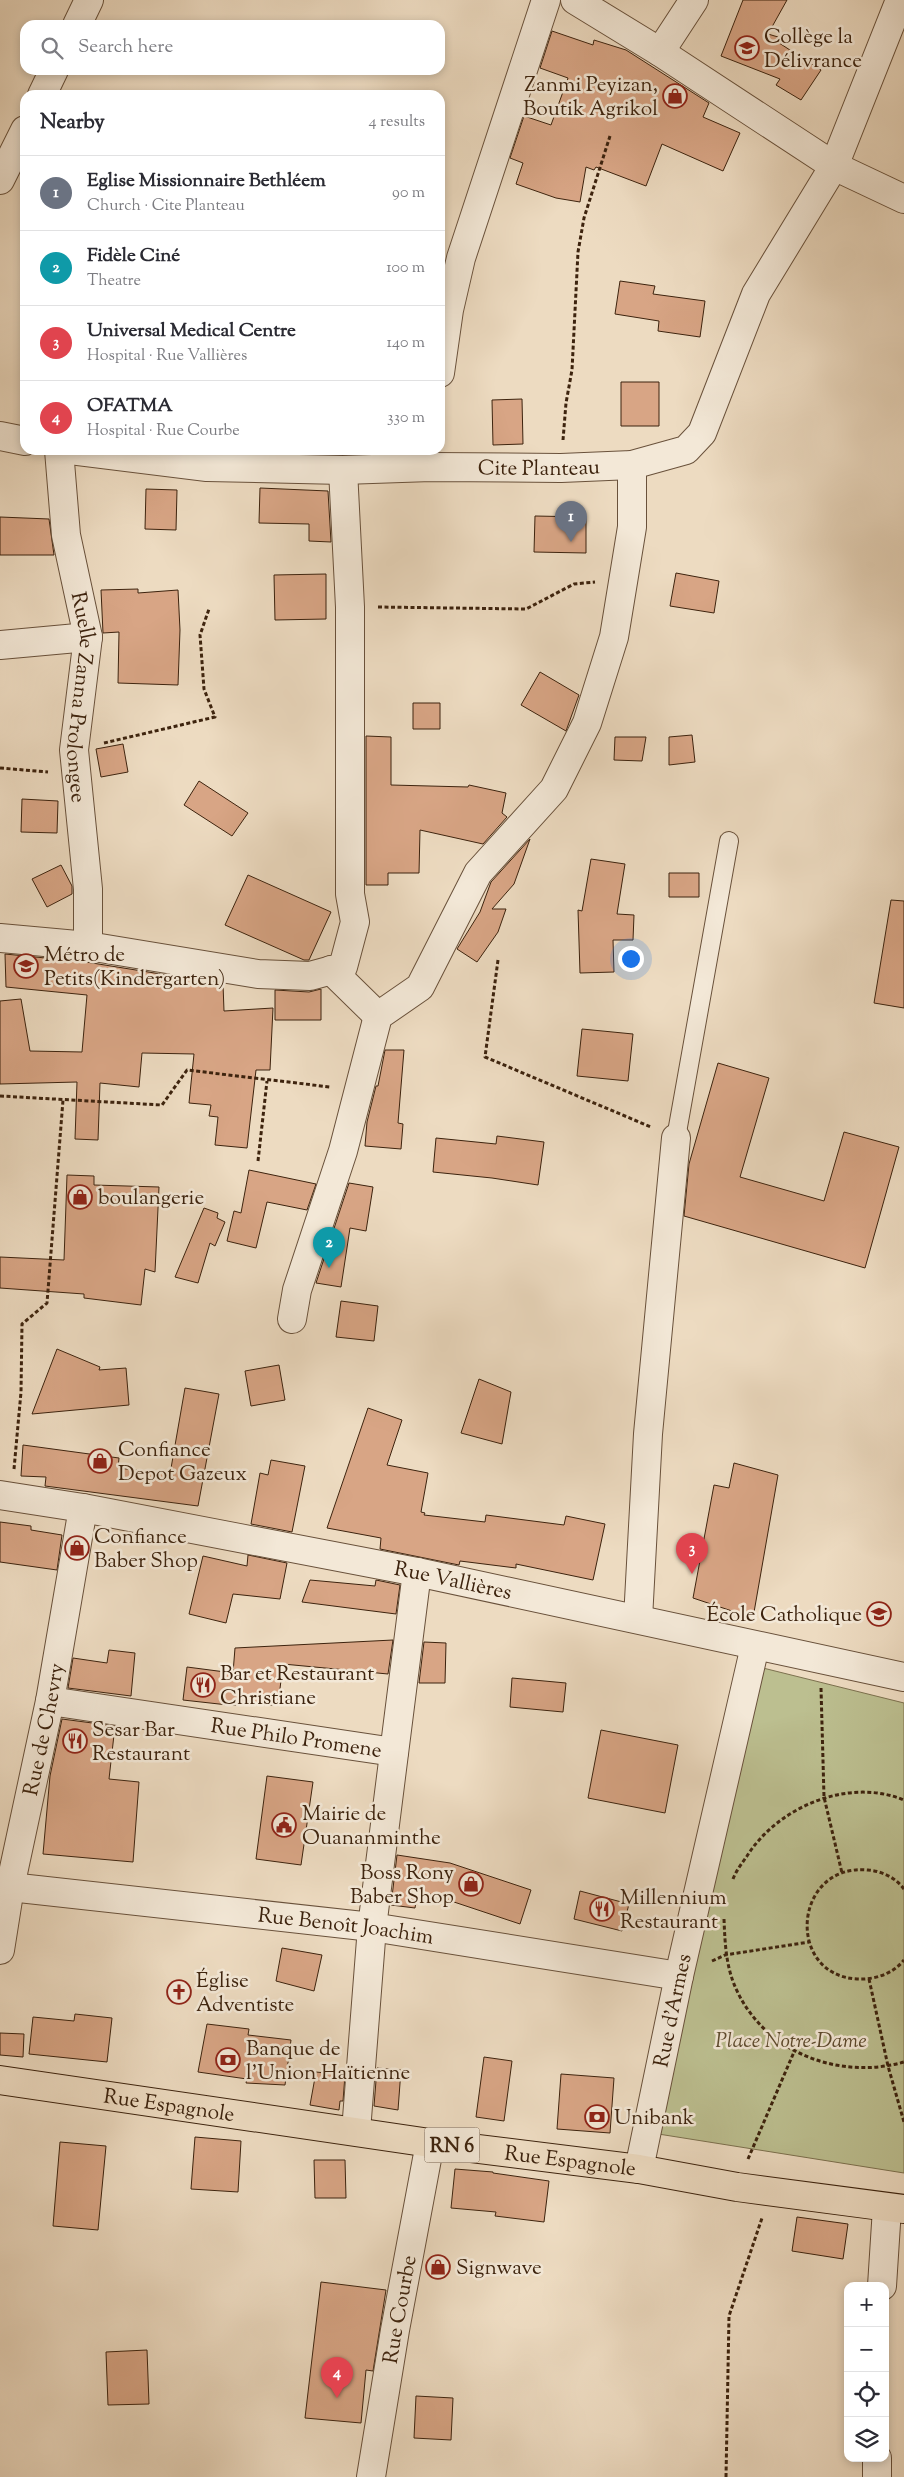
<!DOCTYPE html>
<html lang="en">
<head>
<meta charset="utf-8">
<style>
	:root { --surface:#fff; --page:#f2f2f3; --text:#2b2b33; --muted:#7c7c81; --line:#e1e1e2; --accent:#db2777 }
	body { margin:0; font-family:"Sorts Mill Goudy",serif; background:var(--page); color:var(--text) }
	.controls { position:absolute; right:15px; bottom:15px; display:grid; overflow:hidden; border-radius:10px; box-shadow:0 2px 8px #0003 }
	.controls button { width:45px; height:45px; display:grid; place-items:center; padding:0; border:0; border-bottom:1px solid var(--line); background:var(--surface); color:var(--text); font:25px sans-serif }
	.you { position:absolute; left:630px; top:958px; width:18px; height:18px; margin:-12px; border:4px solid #fff; border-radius:50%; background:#1a73e8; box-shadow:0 0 0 8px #1a73e833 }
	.badge { display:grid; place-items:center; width:32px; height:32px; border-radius:50%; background:var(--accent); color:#fff; font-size:16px; font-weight:700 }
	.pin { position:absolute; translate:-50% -41px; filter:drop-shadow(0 1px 2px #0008) }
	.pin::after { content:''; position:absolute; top:26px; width:18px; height:15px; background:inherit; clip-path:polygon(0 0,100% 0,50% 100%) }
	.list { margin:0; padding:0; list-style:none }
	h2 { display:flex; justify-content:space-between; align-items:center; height:65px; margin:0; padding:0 20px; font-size:21px }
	h2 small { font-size:16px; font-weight:400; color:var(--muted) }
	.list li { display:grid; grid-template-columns:32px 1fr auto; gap:15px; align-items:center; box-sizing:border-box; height:75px; padding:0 20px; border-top:1px solid var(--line) }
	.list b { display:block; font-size:19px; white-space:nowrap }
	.list p { margin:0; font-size:16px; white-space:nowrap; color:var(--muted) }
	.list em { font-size:16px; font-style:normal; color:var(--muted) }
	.icon { flex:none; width:28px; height:28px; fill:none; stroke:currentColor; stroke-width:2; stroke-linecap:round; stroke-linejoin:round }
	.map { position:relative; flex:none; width:904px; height:2477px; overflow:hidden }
	.search { position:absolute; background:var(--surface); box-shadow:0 2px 8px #0003; left:20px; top:20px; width:425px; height:55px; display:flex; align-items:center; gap:12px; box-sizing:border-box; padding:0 18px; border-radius:15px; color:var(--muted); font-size:19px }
	.panel { position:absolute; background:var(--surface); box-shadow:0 2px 8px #0003; left:20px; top:90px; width:425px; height:365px; border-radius:15px }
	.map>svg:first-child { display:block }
	.green { fill:#bcbf90; stroke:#7c714f }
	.building { fill:#d8a585; stroke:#3d230e }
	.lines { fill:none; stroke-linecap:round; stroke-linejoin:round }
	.service-casing { stroke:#69513b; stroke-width:20 }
	.minor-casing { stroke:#69513b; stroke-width:30 }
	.tertiary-casing { stroke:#69513b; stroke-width:30 }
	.primary-casing { stroke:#3d230e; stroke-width:30 }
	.path { stroke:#3d230e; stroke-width:3; stroke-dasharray:4 2.5; stroke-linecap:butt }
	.service { stroke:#f3e8d7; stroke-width:18 }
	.minor { stroke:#f3e8d7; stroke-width:28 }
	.tertiary { stroke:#f3e8d7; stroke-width:28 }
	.primary { stroke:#eddbc1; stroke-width:28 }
	.labels { text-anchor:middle; stroke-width:5; stroke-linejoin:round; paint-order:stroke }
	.shield { fill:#f3e8d7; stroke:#745e4a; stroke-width:1 }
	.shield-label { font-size:20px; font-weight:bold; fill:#3d230e }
	.poi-label { font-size:21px; fill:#3d230e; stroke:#f3e8d7; text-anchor:start }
	.street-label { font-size:21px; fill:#3d230e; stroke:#f3e8d7 }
	.park-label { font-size:21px; font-style:italic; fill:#5d4a2e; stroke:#f3e8d7 }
</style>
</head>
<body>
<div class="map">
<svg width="904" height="2477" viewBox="0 0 904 2477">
	<rect width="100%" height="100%" fill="#eddbc1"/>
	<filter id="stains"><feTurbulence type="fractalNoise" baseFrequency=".004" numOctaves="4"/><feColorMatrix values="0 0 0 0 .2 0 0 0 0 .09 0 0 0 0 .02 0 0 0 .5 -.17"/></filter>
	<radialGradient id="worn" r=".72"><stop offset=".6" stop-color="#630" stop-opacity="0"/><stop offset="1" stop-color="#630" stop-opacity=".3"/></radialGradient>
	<path class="green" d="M763,1668L904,1703V2173L652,2133Z"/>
	<path class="building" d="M743,0H787L768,34L778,37L776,41L821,70L801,100L776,85L780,79L721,56Z
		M552,31L593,45L594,40L626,50L709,103L703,117L740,133L723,171L662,144L646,186L596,167L594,170L586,167L580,202L556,198L516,184L523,163L510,158L524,116L551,125L568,78L540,68Z
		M620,281L655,286L653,294L705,301L700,337L658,331L659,321L615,314Z
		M621,382H659V426H621Z
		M522,399L523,444L493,445L492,400Z
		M260,488L328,491L331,542L309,541V524L259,523Z
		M146,489L177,490L176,530L145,529Z
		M535,516L586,517V553L534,552Z
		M0,517L49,519L54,555H0Z
		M676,573L719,581L714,613L670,606Z
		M326,574V619L275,620L274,575Z
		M138,589V593L178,590L180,630L178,685L118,683L119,632L103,633L101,590Z
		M540,672L579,695L566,731L521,705Z
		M413,703H440V729H413Z
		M692,735L695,762L669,765V737Z
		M366,736L391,737V785L468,787L469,785L506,793L502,813L507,817L483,844L420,830L419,873H388V885H366Z
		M615,737H646L642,761L614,760Z
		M123,744L128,772L101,777L96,749Z
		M199,781L248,813L232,836L184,805Z
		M22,799L58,801L57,833L21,832Z
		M530,839L514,884L492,909H506L498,932L477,962L457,949L480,912L491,882Z
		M591,859L625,864L617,914L634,915L633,940H613L614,972L580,973L578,910L582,911Z
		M61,865L72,886V894L47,907L32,879Z
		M669,873H699V897H669Z
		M248,875L331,912L309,960H304L225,925Z
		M891,900L904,901V1008L874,1003Z
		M5,954L86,962L223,984L224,1011L273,1008L270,1070H256L247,1148L215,1145L218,1117L209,1116L211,1105L189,1103L194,1054L142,1053L139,1087L100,1083L98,1140L75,1139L77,1082L0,1084V1001L21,999L30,1051L82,1052L87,995L6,987Z
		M321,989V1020H275V990L309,992Z
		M582,1029L633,1034L628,1081L577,1076Z
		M385,1050H404L398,1123L403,1124L401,1149L365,1146L367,1122L376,1086H378Z
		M718,1063L769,1078L740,1177L824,1201L844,1132L899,1147L865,1268L684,1216L689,1164Z
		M497,1136L544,1142L538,1185L492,1178L433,1172L436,1138L496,1144Z
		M249,1170L316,1184L307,1210L267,1202L256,1248L227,1241L234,1211L241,1213Z
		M67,1175L94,1176V1185L159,1187L155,1272L145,1269L141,1305L84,1298V1294L0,1288V1257L64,1260Z
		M349,1183L373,1187L366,1231L350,1228L341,1287L316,1283Z
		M204,1208L218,1213L217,1218L225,1222L215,1246L210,1243L198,1283L175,1277Z
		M341,1301L378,1306L374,1341L336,1337Z
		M57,1349L100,1367L99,1370L126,1368L129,1405L32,1414Z
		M279,1365L285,1400L251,1406L245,1371Z
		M479,1379L511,1392L502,1444L461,1433Z
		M185,1388L219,1394L198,1506L45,1486L46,1477L21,1476L23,1445L119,1458L118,1468L170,1474Z
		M368,1408L402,1420L387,1465L428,1473L421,1512L425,1513L424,1515L485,1522L486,1515L564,1525L566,1516L605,1524L593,1580L516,1564V1568L460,1561L459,1565L380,1549L381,1538L327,1528Z
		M271,1460L305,1466L292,1532L251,1524L260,1473L268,1475Z
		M734,1463L778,1475L753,1618L693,1598L714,1485L729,1488Z
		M0,1522L31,1526V1530L62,1535L57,1570L0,1562Z
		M248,1555L287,1563L280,1599L233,1594L226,1623L189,1614L203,1556L247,1566Z
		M310,1580L375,1586L376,1580L400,1585L396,1614L302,1602Z
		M393,1640L388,1674L283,1664L278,1705H228L183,1700L187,1667L233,1673L235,1648Z
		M424,1642L446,1643L445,1683H419Z
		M109,1650L135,1653L131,1696L68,1688L73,1658L107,1663Z
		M512,1678L566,1683L563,1712L510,1707Z
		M62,1719L115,1726L109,1779L139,1782L133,1862L43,1854L50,1776Z
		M601,1730L678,1745L665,1813L588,1798Z
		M267,1776L313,1782L301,1865L256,1859Z
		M397,1855L450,1863L531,1890L520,1924L418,1890L415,1908L391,1905Z
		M580,1891L629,1904L622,1931L574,1919Z
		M282,1948L322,1955L314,1991L276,1981Z
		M75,2014L112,2018L107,2062L29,2054L33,2017L74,2021Z
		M207,2024L249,2029L248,2035L291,2040L285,2085L246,2083L247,2079L198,2072Z
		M0,2033L24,2034L23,2057L0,2055Z
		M484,2057L512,2061L504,2121L476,2117Z
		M377,2068L401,2070L398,2110L374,2106Z
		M316,2072L345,2075L343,2101H340L339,2110L310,2105Z
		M561,2074L614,2078L610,2133L557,2129Z
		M195,2137L241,2141L238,2192L191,2189Z
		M60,2142L106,2146L98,2230L53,2226Z
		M314,2160H345L346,2198H315Z
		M455,2169L493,2172V2173L549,2181L544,2222L495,2216L496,2212L451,2208Z
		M797,2217L848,2224L843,2259L792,2251Z
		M321,2282L386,2290L373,2371L366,2370L361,2423L305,2418Z
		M147,2350L149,2404L108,2405L106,2352Z
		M416,2396L453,2398L451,2440L414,2438Z"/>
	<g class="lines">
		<g class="service-casing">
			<path id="service" d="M676,1138L729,841"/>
		</g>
		<g class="minor-casing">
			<g id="minor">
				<path d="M77,25L89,0"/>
				<path d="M660,52L694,0"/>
				<path d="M42,95L54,70"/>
				<path d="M0,180L25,130"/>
				<path d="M440,373L449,310L461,258L546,0"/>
				<path d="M0,436L25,441"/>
				<path id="s1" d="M59,450L66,535L88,637L74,750L88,889V946"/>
				<path id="s2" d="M70,450L207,467L343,470L431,467L561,468L632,465L686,450L702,433L756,294L834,166L900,0"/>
				<path d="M0,645L88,637"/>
				<path d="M0,938L88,946L258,974L310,976L343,967L355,922L350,894V607L343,470"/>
				<path d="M331,970L378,1016"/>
				<path d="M292,1319L297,1290L343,1151L378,1016L420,987L478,873L554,789L587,723L614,637L632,527V465"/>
				<path d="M638,1619L648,1434L676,1138"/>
				<path id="s3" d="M50,1701L394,1752"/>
				<path id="s4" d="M10,1887L372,1927L679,1976"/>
				<path id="s5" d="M0,1950L10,1887L50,1701L83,1508"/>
				<path d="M356,2131L372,1927L417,1572"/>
				<path id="s6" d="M639,2169L679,1976L755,1646"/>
				<path d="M882,2286L887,2208"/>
				<path id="s7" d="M371,2477L395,2330L430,2143"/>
				<path d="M877,2477V2458"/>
			</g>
		</g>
		<g class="tertiary-casing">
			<g id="tertiary">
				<path d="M575,0L660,52L834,166L904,199"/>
				<path id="s8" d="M0,1495L83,1508L417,1572L904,1677"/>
			</g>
		</g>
		<g class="primary-casing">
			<g id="primary">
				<path id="s9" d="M0,2080L430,2143L639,2169L737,2187L904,2209"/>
			</g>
		</g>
		<path class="path" d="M563,440L566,403L572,370L578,252L584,218L610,136
			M378,607L526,609L574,584L595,582
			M104,743L215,717L204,689L200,635L209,609
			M0,768L48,772
			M498,960L485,1057L651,1127
			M0,1096L162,1105L187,1070L330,1087
			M258,1161L267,1081
			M14,1469L21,1392L22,1324L47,1303L63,1100
			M821,1688L824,1797L842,1873
			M733,1879C736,1871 742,1863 747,1856C778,1807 848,1777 904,1800
			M904,1889C896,1878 882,1871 868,1870C793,1863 785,1975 857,1979C874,1980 893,1974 904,1960
			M724,1919C725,1945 726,1969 738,1993C768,2054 841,2080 904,2062
			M712,1961L725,1955L809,1942
			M869,1979L888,2066L904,2122
			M748,2159L794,2052
			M726,2477L729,2316L762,2218"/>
		<use href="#service" class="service"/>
		<use href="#minor" class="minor"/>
		<use href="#tertiary" class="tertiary"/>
		<use href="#primary" class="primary"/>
	</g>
	<defs>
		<g id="school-ring" transform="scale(1.25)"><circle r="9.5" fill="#f3e8d7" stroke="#8f2418" stroke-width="1.5"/><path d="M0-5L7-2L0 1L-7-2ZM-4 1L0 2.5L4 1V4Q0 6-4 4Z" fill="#8f2418"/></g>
		<g id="shop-ring" transform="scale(1.25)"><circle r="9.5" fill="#f3e8d7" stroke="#8f2418" stroke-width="1.5"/><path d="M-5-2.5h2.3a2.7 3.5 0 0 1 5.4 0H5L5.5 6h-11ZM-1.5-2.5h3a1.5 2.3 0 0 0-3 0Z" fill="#8f2418"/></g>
		<g id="restaurant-ring" transform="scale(1.25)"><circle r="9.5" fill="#f3e8d7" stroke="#8f2418" stroke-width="1.5"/><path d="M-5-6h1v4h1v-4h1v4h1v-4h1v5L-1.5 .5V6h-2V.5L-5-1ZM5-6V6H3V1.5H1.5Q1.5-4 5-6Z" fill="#8f2418"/></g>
		<g id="civic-ring" transform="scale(1.25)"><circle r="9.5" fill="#f3e8d7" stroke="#8f2418" stroke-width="1.5"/><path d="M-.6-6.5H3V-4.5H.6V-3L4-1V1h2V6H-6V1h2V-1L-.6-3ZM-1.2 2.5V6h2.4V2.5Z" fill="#8f2418"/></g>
		<g id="church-ring" transform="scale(1.25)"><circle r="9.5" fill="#f3e8d7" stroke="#8f2418" stroke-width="1.5"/><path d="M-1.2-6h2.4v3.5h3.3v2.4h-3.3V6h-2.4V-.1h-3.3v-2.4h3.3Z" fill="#8f2418"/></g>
		<g id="bank-ring" transform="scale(1.25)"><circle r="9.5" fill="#f3e8d7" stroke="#8f2418" stroke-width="1.5"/><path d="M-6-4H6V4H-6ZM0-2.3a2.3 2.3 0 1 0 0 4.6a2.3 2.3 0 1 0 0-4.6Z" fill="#8f2418"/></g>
	</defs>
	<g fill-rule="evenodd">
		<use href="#school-ring" x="747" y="48"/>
		<use href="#shop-ring" x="675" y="96"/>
		<use href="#school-ring" x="26" y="966"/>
		<use href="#shop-ring" x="80" y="1197"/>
		<use href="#shop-ring" x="100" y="1461"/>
		<use href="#shop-ring" x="77" y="1548"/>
		<use href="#school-ring" x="879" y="1614"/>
		<use href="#restaurant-ring" x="203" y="1685"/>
		<use href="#restaurant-ring" x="75" y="1741"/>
		<use href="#civic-ring" x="284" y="1825"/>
		<use href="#shop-ring" x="471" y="1884"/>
		<use href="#restaurant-ring" x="602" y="1909"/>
		<use href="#church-ring" x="179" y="1992"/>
		<use href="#bank-ring" x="228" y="2060"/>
		<use href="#bank-ring" x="597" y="2117"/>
		<use href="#shop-ring" x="438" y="2267"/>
	</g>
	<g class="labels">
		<rect class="shield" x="424.5" y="2127.5" width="55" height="35" rx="4"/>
		<g class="shield-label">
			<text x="452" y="2152">RN 6</text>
		</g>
		<g class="poi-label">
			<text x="764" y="43">Collège la<tspan x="764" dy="24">Délivrance</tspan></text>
			<text x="658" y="91" text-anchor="end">Zanmi Peyizan,<tspan x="658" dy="24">Boutik Agrikol</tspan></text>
			<text x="44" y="961">Métro de<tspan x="44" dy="24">Petits(Kindergarten)</tspan></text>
			<text x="98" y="1204">boulangerie</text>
			<text x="118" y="1456">Confiance<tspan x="118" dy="24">Depot Gazeux</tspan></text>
			<text x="94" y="1543">Confiance<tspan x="94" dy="24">Baber Shop</tspan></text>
			<text x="862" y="1621" text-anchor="end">École Catholique</text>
			<text x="220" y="1680">Bar et Restaurant<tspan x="220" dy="24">Christiane</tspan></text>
			<text x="92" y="1736">Sesar Bar<tspan x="92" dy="24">Restaurant</tspan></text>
			<text x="302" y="1820">Mairie de<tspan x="302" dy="24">Ouananminthe</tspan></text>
			<text x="454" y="1879" text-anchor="end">Boss Rony<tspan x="454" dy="24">Baber Shop</tspan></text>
			<text x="620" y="1904">Millennium<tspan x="620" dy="24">Restaurant</tspan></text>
			<text x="196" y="1987">Église<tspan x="196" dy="24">Adventiste</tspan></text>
			<text x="246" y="2055">Banque de<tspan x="246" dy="24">l'Union Haïtienne</tspan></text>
			<text x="614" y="2124">Unibank</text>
			<text x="456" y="2274">Signwave</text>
		</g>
		<g class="street-label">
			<text dy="7" stroke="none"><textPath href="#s2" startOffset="470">Cite Planteau</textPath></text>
			<text dy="7" stroke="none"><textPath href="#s1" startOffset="250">Ruelle Zanna Prolongee</textPath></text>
			<text dy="7" stroke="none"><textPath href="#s8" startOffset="461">Rue Vallières</textPath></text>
			<text dy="7" stroke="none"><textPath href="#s5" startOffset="225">Rue de Chevry</textPath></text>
			<text dy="7" stroke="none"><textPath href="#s3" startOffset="249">Rue Philo Promene</textPath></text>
			<text dy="7" stroke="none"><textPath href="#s4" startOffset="338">Rue Benoît Joachim</textPath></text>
			<text dy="7" stroke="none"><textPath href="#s6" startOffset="162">Rue d'Armes</textPath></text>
			<text dy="7" stroke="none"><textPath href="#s9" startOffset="171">Rue Espagnole</textPath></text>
			<text dy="7" stroke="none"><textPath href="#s9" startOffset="576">Rue Espagnole</textPath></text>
			<text dy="7" stroke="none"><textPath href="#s7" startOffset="170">Rue Courbe</textPath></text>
		</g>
		<g class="park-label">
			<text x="791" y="2047">Place Notre-Dame</text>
		</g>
	</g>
	<rect width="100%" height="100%" filter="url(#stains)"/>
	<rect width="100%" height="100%" fill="url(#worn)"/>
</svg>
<div class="controls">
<button>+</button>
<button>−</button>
<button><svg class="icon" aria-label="locate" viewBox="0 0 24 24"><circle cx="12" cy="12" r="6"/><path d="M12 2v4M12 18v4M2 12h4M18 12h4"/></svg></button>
<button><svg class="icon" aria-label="layers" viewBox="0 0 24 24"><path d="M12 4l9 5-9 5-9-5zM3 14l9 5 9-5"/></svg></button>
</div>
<div class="you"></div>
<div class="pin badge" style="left:571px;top:542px;background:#6b7280">1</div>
<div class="pin badge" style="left:329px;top:1268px;background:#0f9aa8">2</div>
<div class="pin badge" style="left:692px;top:1574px;background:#e0444e">3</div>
<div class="pin badge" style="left:337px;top:2398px;background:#e0444e">4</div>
<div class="search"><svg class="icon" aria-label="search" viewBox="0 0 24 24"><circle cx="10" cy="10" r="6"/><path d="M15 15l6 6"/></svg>Search here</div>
<section class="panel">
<h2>Nearby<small>4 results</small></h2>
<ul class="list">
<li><span class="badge" style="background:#6b7280">1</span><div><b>Eglise Missionnaire Bethléem</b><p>Church · Cite Planteau</p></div><em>90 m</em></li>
<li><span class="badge" style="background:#0f9aa8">2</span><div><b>Fidèle Ciné</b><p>Theatre</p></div><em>100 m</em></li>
<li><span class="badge" style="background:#e0444e">3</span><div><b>Universal Medical Centre</b><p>Hospital · Rue Vallières</p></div><em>140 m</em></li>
<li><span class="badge" style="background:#e0444e">4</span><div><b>OFATMA</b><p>Hospital · Rue Courbe</p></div><em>330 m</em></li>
</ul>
</section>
</div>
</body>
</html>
